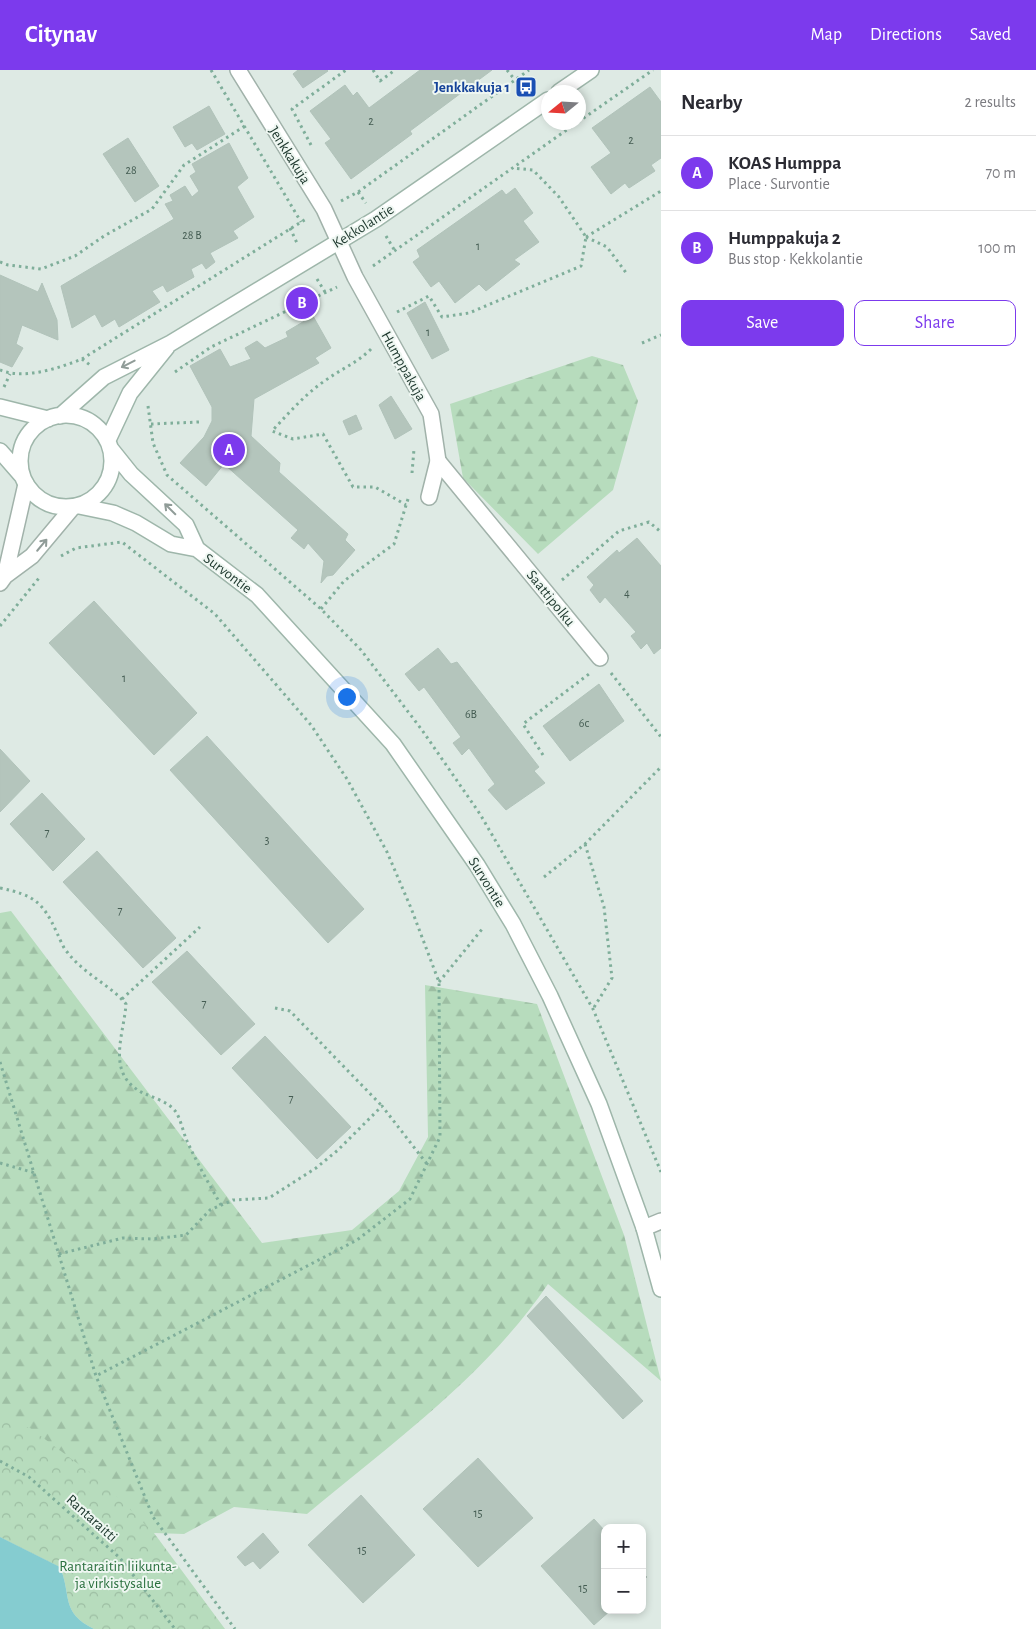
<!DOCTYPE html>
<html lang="en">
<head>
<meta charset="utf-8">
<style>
	:root { --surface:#fff; --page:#f7f7f7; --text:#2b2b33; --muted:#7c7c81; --line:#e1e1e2; --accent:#7c3aed }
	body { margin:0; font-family:"Alegreya Sans",sans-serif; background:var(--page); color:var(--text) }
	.controls { position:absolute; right:15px; bottom:15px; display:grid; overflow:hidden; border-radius:10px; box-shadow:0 2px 8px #0003 }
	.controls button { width:45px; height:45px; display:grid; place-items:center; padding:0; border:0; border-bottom:1px solid var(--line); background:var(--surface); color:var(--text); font:25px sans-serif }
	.compass { position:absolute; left:541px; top:15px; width:45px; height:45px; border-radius:50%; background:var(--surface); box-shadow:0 2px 8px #0003; rotate:252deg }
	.you { position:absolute; left:346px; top:626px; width:18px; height:18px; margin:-12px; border:4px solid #fff; border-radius:50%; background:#1a73e8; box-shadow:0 0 0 8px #1a73e833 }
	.badge { display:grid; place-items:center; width:32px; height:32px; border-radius:50%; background:var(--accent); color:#fff; font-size:16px; font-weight:700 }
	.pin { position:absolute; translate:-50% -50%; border:2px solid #fff; box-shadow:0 1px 5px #0006 }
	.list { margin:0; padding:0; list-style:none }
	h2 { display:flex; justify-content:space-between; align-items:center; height:65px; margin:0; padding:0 20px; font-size:21px }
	h2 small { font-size:16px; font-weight:400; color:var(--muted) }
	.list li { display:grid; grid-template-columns:32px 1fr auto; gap:15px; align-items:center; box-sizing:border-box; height:75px; padding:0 20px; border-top:1px solid var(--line) }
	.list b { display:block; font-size:19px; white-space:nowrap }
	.list p { margin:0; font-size:16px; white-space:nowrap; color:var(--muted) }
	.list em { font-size:16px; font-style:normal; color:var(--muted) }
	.actions { display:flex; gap:10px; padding:15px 20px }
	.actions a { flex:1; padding:11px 0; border:1px solid var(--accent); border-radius:10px; text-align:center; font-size:18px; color:var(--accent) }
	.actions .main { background:var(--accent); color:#fff }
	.map { position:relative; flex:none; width:661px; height:1559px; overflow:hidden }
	header { display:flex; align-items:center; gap:30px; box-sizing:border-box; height:70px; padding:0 25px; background:var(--accent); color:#fff }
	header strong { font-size:24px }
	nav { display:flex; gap:28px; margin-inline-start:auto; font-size:18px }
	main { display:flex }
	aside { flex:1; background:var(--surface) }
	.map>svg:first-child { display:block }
	.forest { fill:url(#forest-firs) }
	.park { fill:url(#park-crowns) }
	.water { fill:#85ccd0 }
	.building { fill:#b4c5bc; stroke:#b1c3ba }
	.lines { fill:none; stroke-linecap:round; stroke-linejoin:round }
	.lane-casing { stroke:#a1b2aa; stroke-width:18 }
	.street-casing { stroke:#a1b2aa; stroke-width:18 }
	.secondary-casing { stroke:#9eb6aa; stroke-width:18 }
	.path { stroke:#7fae9a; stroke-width:3; stroke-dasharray:2.5 4; stroke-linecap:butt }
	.lane { stroke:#fff; stroke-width:15 }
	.street { stroke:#fff; stroke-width:15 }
	.secondary { stroke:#fff; stroke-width:15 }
	.oneway { stroke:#909c98 }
	.labels { text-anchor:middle; stroke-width:4; stroke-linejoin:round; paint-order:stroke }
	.number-label { font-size:12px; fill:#455d53 }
	.transit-label { font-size:15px; font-weight:bold; fill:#164399; stroke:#eff7f2; text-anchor:end }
	.street-label { font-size:15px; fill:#203a30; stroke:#eff7f2 }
	.park-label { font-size:15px; fill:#2a703e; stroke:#eff7f2 }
</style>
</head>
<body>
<header>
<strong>Citynav</strong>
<nav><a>Map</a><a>Directions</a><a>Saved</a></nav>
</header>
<main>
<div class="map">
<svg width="661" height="1559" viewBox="0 0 661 1559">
	<defs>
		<pattern id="forest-firs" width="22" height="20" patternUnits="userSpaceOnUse" patternTransform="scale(1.25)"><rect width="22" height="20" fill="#b7dcbd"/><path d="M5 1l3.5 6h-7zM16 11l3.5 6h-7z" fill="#9dbea3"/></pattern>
		<pattern id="park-crowns" width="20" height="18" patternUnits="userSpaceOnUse" patternTransform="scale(1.25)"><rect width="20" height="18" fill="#b7dcbd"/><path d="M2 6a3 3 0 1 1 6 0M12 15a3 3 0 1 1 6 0" fill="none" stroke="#9dbea3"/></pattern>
	</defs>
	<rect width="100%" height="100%" fill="#deeae4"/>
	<path class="forest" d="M592,286L623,295L638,331L613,420L538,484L463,408L450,334Z
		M11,841L262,1173L352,1160L399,1121L428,1067L425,915L537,934L624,1165L661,1311L548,1214C485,1307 392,1373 307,1444L234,1437L184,1464L154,1463L60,1497L0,1467V843Z"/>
	<path class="park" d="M0,1349L30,1358L101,1411L154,1463L225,1559H94C60,1542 72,1526 60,1497L0,1467Z"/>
	<path class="water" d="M0,1467L60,1497C72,1526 60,1542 94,1559H0Z"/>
	<path class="building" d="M298,0H327L328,1L303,18L293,4Z
		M420,0H492L410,61L412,64L351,109L325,73L331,69L310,41L345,15L353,26L357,22L369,38Z
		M650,17L661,32V88L651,95L655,101L629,118L625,113L611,124L591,97L611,83L592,58Z
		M209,36L225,64L197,80L192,73L185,77L173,57Z
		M128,68L159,116L135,132L103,84Z
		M229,73L248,108L237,117L254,147L233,161L238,168L210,183L215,192L206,199L202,193L191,199L194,207L167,222L163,215L152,221L160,232L119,257L115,249L102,257L95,244L72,258L61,216L174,149L165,134L173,131L170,125L185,116L192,127L199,121L190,106L196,102L192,94Z
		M515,118L533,143L523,151L539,172L514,190L520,194L486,221L479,214L455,233L439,211L431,217L413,192L420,187L417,180L502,120L506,125Z
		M0,205L38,222L42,213L57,250L58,270L22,255L16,274L23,278L12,297L0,292Z
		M425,232L449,280L432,289L407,243Z
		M313,246L331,278L315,288L319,293L254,329L251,366L280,393L279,402L348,464L345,470L355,480L333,505L327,506L321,513L324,491L308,473L304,479L291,468L298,460L224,394L206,416L180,393L204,367L212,351V337L190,296L220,279L230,297L251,289L245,278L257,271L265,278L288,267L286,262Z
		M391,326L412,359L395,369L379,335Z
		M356,345L362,359L349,365L343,351Z
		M637,468L661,496V578L654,584L647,573L641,579L631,566L636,562L605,527L600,533L590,520L594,515L587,507L617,480L619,483Z
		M94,531L197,643L154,685L49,573Z
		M438,578L451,594L457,592L539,697L534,701L545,713L506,740L488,720L495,714L469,678L462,685L453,673L461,667L424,617L419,621L405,604Z
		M599,614L624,651L570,691L543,656Z
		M207,666L364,839L328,873L170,700Z
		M0,679L30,711L0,742Z
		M42,723L85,769L53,801L10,754Z
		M97,781L176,868L143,898L63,812Z
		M187,881L255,954L221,985L152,912Z
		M265,966L351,1057L317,1089L232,998Z
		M546,1226L643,1331L623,1349L527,1246Z
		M478,1388L533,1448L478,1497L423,1439Z
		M361,1425L415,1485L363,1533L308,1475Z
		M594,1449L605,1461V1540H611L594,1555L541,1496Z
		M263,1463L279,1482L260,1499L253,1491L245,1496L237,1487Z
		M642,1502L647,1507L642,1512Z"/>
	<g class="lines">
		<g class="lane-casing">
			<path id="lane" d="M438,391L600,588"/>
		</g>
		<g class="street-casing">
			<path id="street" d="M238,0L324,139L355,207L431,344L438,391L429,427
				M5,506L26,414
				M0,513L5,506L32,486L73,437
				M644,1158L661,1151"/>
		</g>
		<g class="secondary-casing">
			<path id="secondary" d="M559,22L591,0
				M0,337L48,349
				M20 391a46 46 0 1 1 92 0a46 46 0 1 1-92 0Z
				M60,346L104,307L171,273L376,149L548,30
				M108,370L130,323L167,277
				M111,379L131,404L186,455L197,479
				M0,381L22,406
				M79,436L113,443L136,453L171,474L197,479L257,525L393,674L477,795L513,854L550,926L599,1034L644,1158L661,1219"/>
		</g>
		<path class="path" d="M211,0L301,152
			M373,0L380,11L395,0
			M507,0L515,10
			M578,52L653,0
			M311,75L292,39L346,0
			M358,122L366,133
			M341,131L358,122L529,0
			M290,158L297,173
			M386,166L395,181
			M586,167L661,121
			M586,167L607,177L627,204
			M0,192L8,195L41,199L75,186L104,166L152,139L184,95L248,54
			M373,196L578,52
			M317,209L325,222
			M397,242L429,226L442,247L469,243L581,196L586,167L559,127L533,100L513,98
			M642,273L661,265
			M371,279C357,293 341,299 326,310C305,324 289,343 272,361L293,369L323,364L353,417H375L406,435
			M82,289L306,149
			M0,300C24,310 59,298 82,289L90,295
			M175,302L211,277L337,217
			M4,317L10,304
			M148,336L153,373L167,405L321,539L361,580L422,660L480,744L593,939L661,1102
			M151,354L199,352
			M412,403L414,379
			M61,486L76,478L122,472L215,544L311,655L347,709L387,782L411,838L439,912L440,1067L410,1129L357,1170L96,1306
			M562,510L619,461L649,452L661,462
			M321,539L344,511L394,474L408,429
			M0,556L39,508
			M611,603L661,667
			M543,685L523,654L589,604
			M585,774L604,837L612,908L593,939
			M544,807L585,774L661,697
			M0,818C34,825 43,832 57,863C60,869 63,878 68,883C84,904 109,914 126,934C124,965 105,1004 143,1023C154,1028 169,1032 176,1042C181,1050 183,1062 187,1071C197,1093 209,1114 221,1135
			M439,912L483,858
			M122,929L200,857
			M275,938L290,941L382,1036
			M0,992L96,1306L153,1447L235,1559
			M0,1093L35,1103
			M59,1184L123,1168L152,1169L186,1165L210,1140L233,1130L269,1128L316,1098L338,1080L382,1036L427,1094
			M0,1391L29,1407L120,1488L175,1559"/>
		<use href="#lane" class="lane"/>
		<use href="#street" class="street"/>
		<use href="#secondary" class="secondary"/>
	</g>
	<defs><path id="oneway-shaft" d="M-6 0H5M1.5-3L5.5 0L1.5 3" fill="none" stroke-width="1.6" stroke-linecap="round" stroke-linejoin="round" transform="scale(1.25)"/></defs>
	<g class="oneway">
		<use href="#oneway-shaft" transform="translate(128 294) rotate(153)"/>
		<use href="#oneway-shaft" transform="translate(170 439) rotate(-135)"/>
		<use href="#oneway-shaft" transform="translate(42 475) rotate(-50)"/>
	</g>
	<defs>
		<g id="bus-square" transform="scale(1.125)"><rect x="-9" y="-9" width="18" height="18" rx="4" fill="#1a4fb4" stroke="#eff7f2"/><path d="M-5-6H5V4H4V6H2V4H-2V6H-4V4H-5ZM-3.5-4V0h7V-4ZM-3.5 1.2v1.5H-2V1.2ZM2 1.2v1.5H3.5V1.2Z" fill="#fff"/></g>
	</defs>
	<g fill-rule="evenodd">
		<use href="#bus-square" x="526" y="17"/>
	</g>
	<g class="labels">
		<g class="number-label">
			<text x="371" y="55">2</text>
			<text x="631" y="74">2</text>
			<text x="131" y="104">28</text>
			<text x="192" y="169">28 B</text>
			<text x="478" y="180">1</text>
			<text x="428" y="266">1</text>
			<text x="627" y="527">4</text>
			<text x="124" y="612">1</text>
			<text x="471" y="648">6B</text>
			<text x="584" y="657">6c</text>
			<text x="47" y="766">7</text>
			<text x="267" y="774">3</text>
			<text x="120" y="844">7</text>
			<text x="204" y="937">7</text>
			<text x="291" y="1032">7</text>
			<text x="478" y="1447">15</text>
			<text x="362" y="1484">15</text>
			<text x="583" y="1522">15</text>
		</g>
		<g class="transit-label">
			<text x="510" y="22">Jenkkakuja 1</text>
		</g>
		<g class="street-label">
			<text transform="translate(290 85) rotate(58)" y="5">Jenkkakuja</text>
			<text transform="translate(363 156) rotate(-32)" y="5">Kekkolantie</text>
			<text transform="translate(404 296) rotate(61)" y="5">Humppakuja</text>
			<text transform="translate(228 503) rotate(37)" y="5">Survontie</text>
			<text transform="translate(551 528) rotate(51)" y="5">Saattipolku</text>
			<text transform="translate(487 812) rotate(58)" y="5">Survontie</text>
			<text transform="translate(92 1448) rotate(42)" y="5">Rantaraitti</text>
		</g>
		<g class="park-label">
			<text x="118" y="1501">Rantaraitin liikunta-<tspan x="118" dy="17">ja virkistysalue</tspan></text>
		</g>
	</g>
</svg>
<div class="controls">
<button>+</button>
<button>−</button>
</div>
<svg class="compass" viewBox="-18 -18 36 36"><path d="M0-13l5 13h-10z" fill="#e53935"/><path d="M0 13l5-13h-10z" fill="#7c7c81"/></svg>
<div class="you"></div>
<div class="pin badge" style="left:229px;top:380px">A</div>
<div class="pin badge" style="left:302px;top:233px">B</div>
</div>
<aside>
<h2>Nearby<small>2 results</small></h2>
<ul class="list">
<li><span class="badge">A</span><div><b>KOAS Humppa</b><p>Place · Survontie</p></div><em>70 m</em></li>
<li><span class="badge">B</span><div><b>Humppakuja 2</b><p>Bus stop · Kekkolantie</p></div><em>100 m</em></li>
</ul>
<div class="actions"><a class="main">Save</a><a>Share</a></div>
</aside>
</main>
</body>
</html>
